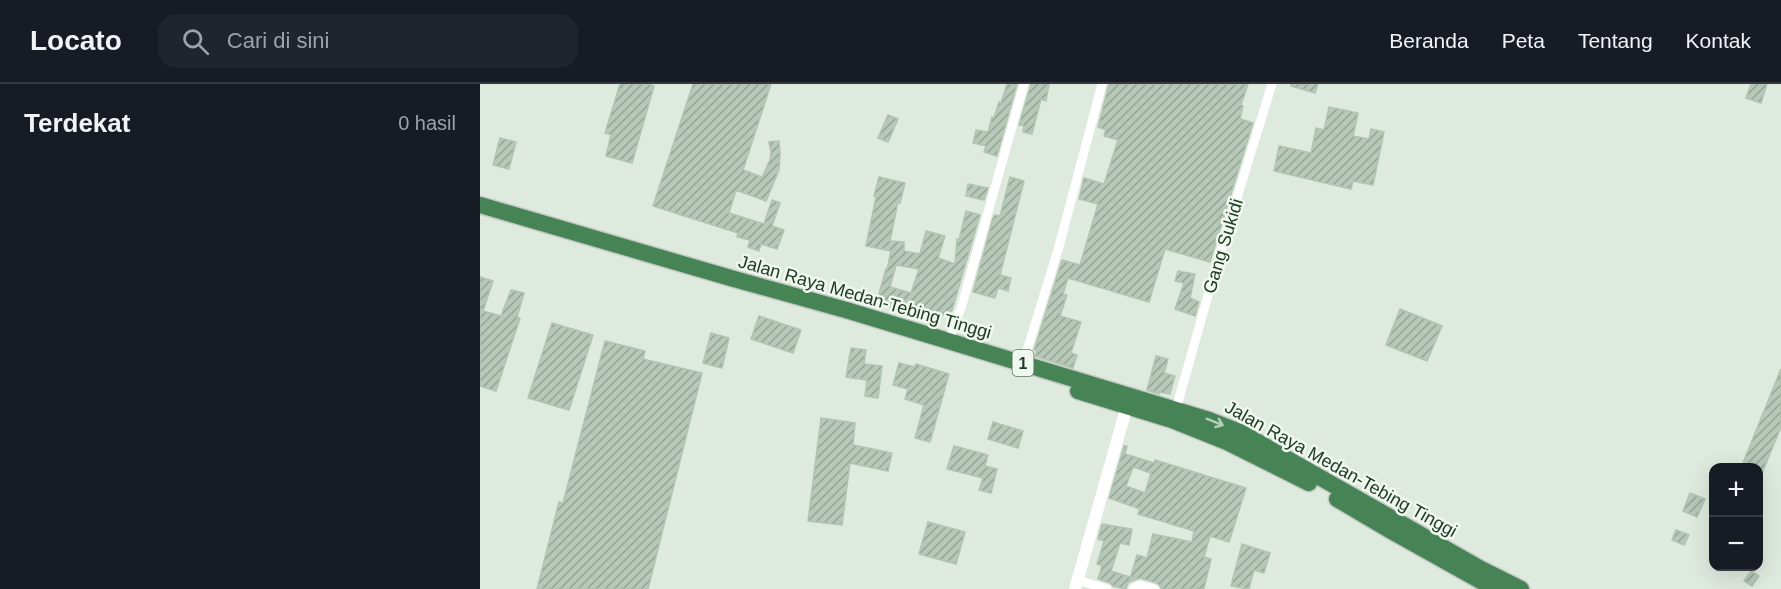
<!DOCTYPE html>
<html lang="id">
<head>
<meta charset="utf-8">
<style>
	:root { --surface:#171b24; --page:#20242c; --text:#f1f3f6; --muted:#9ea1a6; --line:#363941 }
	body { margin:0; font-family:Helvetica,sans-serif; background:var(--page); color:var(--text) }
	.controls { position:absolute; right:18px; bottom:18px; display:grid; overflow:hidden; border-radius:12px; box-shadow:0 6px 24px #0002 }
	.controls button { width:54px; height:54px; display:grid; place-items:center; padding:0; border:0; border-bottom:2px solid var(--line); background:var(--surface); color:var(--text); font:30px sans-serif }
	.list { margin:0; padding:0; list-style:none }
	h2 { display:flex; justify-content:space-between; align-items:center; height:78px; margin:0; padding:0 24px; font-size:26px }
	h2 small { font-size:20px; font-weight:400; color:var(--muted) }
	.icon { flex:none; width:33px; height:33px; fill:none; stroke:currentColor; stroke-width:2; stroke-linecap:round; stroke-linejoin:round }
	.map { position:relative; flex:none; width:1301px; height:505px; overflow:hidden }
	header { display:flex; align-items:center; gap:36px; box-sizing:border-box; height:84px; padding:0 30px; background:var(--surface); border-bottom:2px solid var(--line) }
	header strong { font-size:28px }
	nav { display:flex; gap:33px; margin-inline-start:auto; font-size:21px }
	.search { width:420px; height:54px; background:var(--page); display:flex; align-items:center; gap:15px; box-sizing:border-box; padding:0 21px; border-radius:18px; color:var(--muted); font-size:22px }
	main { display:flex }
	aside { flex:1; background:var(--surface) }
	.map>svg:first-child { display:block }
	.building { fill:url(#building-hatch); stroke:#b1c4b2; stroke-width:1.5; fill-rule:evenodd }
	.lines { fill:none; stroke-linecap:round; stroke-linejoin:round }
	.trunk-casing { stroke:#c1c8c2; stroke-width:19 }
	.minor { stroke:#fff; stroke-width:9 }
	.tertiary { stroke:#fff; stroke-width:12 }
	.trunk { stroke:#468456; stroke-width:16 }
	.oneway { stroke:#b4cfb9 }
	.labels { text-anchor:middle; stroke-width:5; stroke-linejoin:round; paint-order:stroke }
	.shield { fill:#eff7ef; stroke:#5e7362; stroke-width:1.5 }
	.shield-label { font-size:16px; font-weight:bold; fill:#203b25 }
	.street-label { font-size:18px; fill:#203b25; stroke:#eff7ef }
</style>
</head>
<body>
<header>
<strong>Locato</strong>
<div class="search"><svg class="icon" aria-label="search" viewBox="0 0 24 24"><circle cx="10" cy="10" r="6"/><path d="M15 15l6 6"/></svg>Cari di sini</div>
<nav><a>Beranda</a><a>Peta</a><a>Tentang</a><a>Kontak</a></nav>
</header>
<main>
<aside>
<h2>Terdekat<small>0 hasil</small></h2>
<ul class="list">
</ul>
</aside>
<div class="map">
<svg width="1301" height="505" viewBox="0 0 1301 505">
	<defs>
		<pattern id="building-hatch" width="6" height="6" patternUnits="userSpaceOnUse" patternTransform="scale(1.5)"><rect width="6" height="6" fill="#b7c8b8"/><path d="M-1 1l2-2M0 6l6-6M5 7l2-2" fill="none" stroke="#94a495"/></pattern>
	</defs>
	<rect width="100%" height="100%" fill="#dfeadf"/>
	<path class="building" d="M140,0H168L174,2L152,79L126,72L131,51L125,49Z
		M213,0H291L263,86L282,93L290,76L291,68L289,58L299,57L300,69L299,86L286,117L256,106L249,129L284,140L292,116L300,119L292,142L304,146L297,165L281,160L279,167L268,163L270,156L257,153L258,149L173,122Z
		M527,0H537L517,72L504,68L506,62L493,59L496,46L508,48L512,33L514,34L519,18L521,19Z
		M551,0H569L566,17L561,15L552,50L543,48L544,42L539,41Z
		M629,0H768L761,21L763,22L760,35L773,39L730,178L685,165L669,218L588,194L583,210L587,211L580,232L601,238L591,269L597,271L593,284L555,272L557,267L554,266L582,176L600,181L618,120L599,115L604,94L624,100L638,56L624,52L626,46L618,43Z
		M811,0H838L835,9L811,2Z
		M1271,0H1287L1281,19L1266,14Z
		M849,23L878,29L873,52L889,55L891,45L904,48L893,101L873,97L871,105L794,87L799,62L831,69L836,44L844,46Z
		M408,31L418,35L408,58L398,54Z
		M20,54L36,58L29,85L13,81Z
		M399,93L425,99L420,119L418,118L410,157L424,158V167L440,170L446,147L465,152L458,174L475,180L477,155L479,156L486,127L500,131L470,233L415,216L413,224L396,220L406,185L407,186L411,167L386,162L396,113L394,112ZM416,181L439,185L431,209L410,203Z
		M530,93L544,97L520,191L531,194L528,207L518,204L515,214L493,208L513,134L515,131L520,132Z
		M488,100L508,104L504,116L486,112Z
		M698,187L715,190L710,214L719,218L715,232L695,225L704,199L695,197Z
		M0,193L13,197L3,227L21,232L31,206L44,209L37,233L40,234L16,307L0,302Z
		M920,225L962,242L947,277L906,261Z
		M279,232L321,246L313,269L271,255Z
		M72,239L113,251L89,326L48,314Z
		M231,249L249,254L242,284L223,279Z
		M125,257L165,267L163,275L222,289L168,505H57L79,418L83,419Z
		M371,264L386,266L384,280L402,282L398,314L385,312L387,296L366,293Z
		M676,272L688,275L684,289L695,292L690,310L679,308V310L667,306Z
		M419,279L435,283L436,280L469,290L450,358L435,354L444,321L425,315L428,305L413,301Z
		M1301,285V343L1278,399V384H1261Z
		M341,334L375,339L373,361L412,369L408,387L370,379L362,441L328,437Z
		M513,338L543,347L538,364L508,355Z
		M474,362L508,371L505,382L517,385L511,409L499,406L503,394L467,385Z
		M644,362H647L645,370L674,379L675,376L766,404L749,458L730,452L724,473L731,475L724,505H682L677,499L660,494L649,498L657,471L667,474L673,450L712,458L714,447L658,430L660,425L629,414ZM653,383L671,389L665,409L646,402Z
		M1210,409L1225,415L1217,433L1203,427Z
		M448,438L485,448L476,480L439,470Z
		M622,440L652,445L649,461L640,459L631,487L650,493L646,505L633,502L630,499L618,495L622,482L617,480L624,457L618,455Z
		M1196,446L1209,451L1204,461L1192,456Z
		M762,460L790,469L784,489L774,486L769,505L751,502Z
		M1271,487L1279,492L1272,502L1264,497Z"/>
	<g class="lines">
		<g class="trunk-casing">
			<path id="trunk" d="M0,121L254,195L366,226L729,336L762,349L1001,485L1041,505
				M598,307L692,336L747,358L829,399
				M857,415L913,448L1015,505"/>
		</g>
		<path class="minor" d="M469,256L482,221L544,0
			M543,279L578,166L622,0
			M696,325L740,169L792,0
			M598,496L627,505
			M653,505L659,501L675,505"/>
		<path class="tertiary" d="M595,505L647,322"/>
		<use href="#trunk" class="trunk"/>
	</g>
	<defs><path id="oneway-shaft" d="M-6 0H5M1.5-3L5.5 0L1.5 3" fill="none" stroke-width="1.6" stroke-linecap="round" stroke-linejoin="round" transform="scale(1.5)"/></defs>
	<use class="oneway" href="#oneway-shaft" transform="translate(735 338) rotate(22)"/>
	<g class="labels">
		<rect class="shield" x="532.5" y="266" width="21" height="26" rx="4.5"/>
		<g class="shield-label">
			<text x="543" y="285">1</text>
		</g>
		<g class="street-label">
			<text transform="translate(743 162) rotate(-73)" y="6">Gang Sukidi</text>
			<text transform="translate(385 213) rotate(16)" y="6">Jalan Raya Medan-Tebing Tinggi</text>
			<text transform="translate(861 385) rotate(29)" y="6">Jalan Raya Medan-Tebing Tinggi</text>
		</g>
	</g>
</svg>
<div class="controls">
<button>+</button>
<button>−</button>
</div>
</div>
</main>
</body>
</html>
